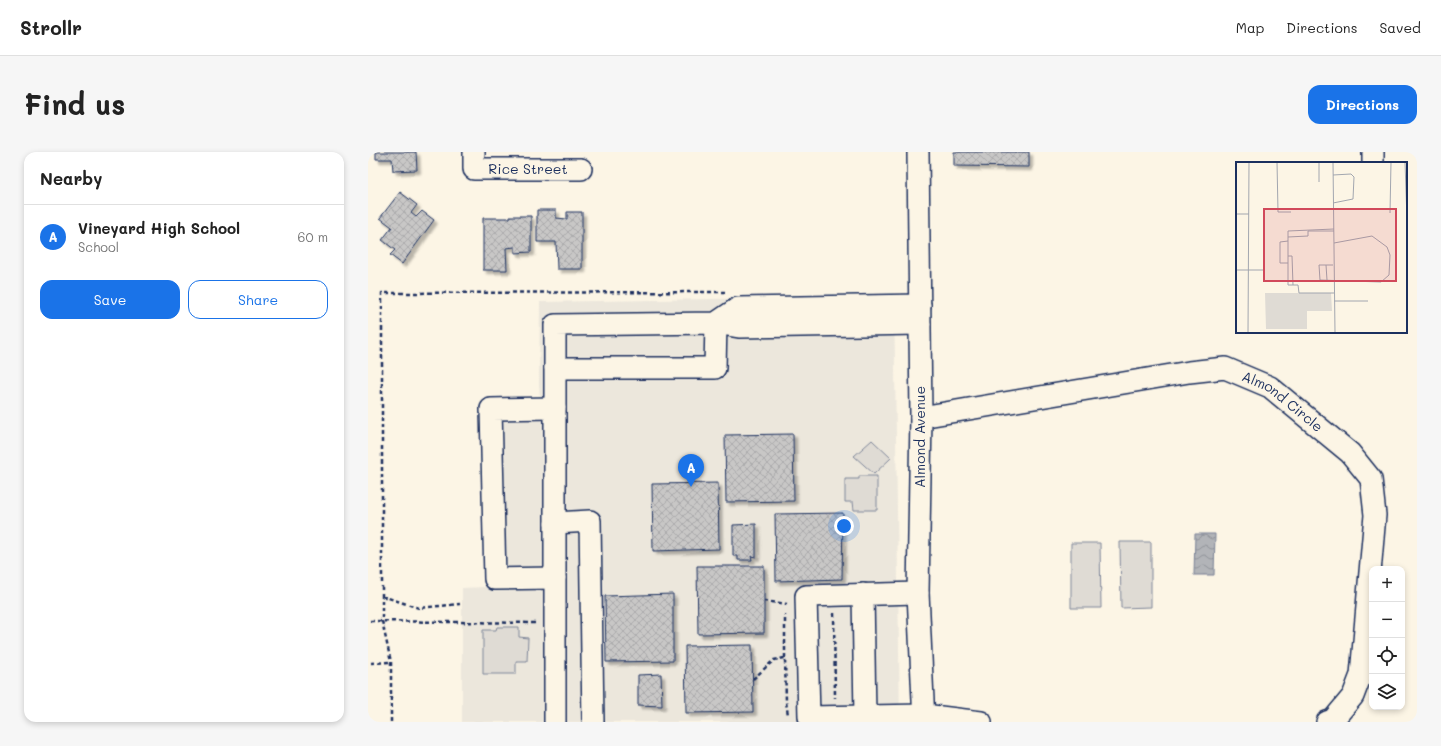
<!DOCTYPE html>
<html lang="en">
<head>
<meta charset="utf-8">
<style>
	:root { --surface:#fff; --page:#f6f6f6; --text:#222; --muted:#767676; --line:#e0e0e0; --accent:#1a73e8 }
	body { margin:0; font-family:Mali,sans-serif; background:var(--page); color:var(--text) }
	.controls { position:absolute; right:12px; bottom:12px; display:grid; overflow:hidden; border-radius:8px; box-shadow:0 2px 6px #0003 }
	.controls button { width:36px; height:36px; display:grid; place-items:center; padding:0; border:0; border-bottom:1px solid var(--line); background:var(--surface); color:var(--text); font:20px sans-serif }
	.you { position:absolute; left:476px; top:374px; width:14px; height:14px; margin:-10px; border:3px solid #fff; border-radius:50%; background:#1a73e8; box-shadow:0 0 0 6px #1a73e833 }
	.badge { display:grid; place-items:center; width:26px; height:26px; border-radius:50%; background:var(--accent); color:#fff; font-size:13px; font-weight:700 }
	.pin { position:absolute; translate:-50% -33px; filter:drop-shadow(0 1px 2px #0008) }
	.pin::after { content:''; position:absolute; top:21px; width:14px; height:12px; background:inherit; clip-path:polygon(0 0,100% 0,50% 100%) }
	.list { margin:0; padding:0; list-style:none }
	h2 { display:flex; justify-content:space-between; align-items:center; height:52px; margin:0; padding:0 16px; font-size:17px }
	h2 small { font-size:13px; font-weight:400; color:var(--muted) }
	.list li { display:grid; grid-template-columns:26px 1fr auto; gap:12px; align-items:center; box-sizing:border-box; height:64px; padding:0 16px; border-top:1px solid var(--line) }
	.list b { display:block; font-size:15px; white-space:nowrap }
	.list p { margin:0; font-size:13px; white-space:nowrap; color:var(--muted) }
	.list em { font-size:13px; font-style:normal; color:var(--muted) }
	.actions { display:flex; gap:8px; padding:12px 16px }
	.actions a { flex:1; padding:9px 0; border:1px solid var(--accent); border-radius:12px; text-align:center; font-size:14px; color:var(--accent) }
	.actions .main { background:var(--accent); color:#fff }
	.icon { flex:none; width:22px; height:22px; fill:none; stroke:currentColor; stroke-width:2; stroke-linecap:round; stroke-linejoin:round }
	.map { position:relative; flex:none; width:1049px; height:570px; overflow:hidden; border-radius:12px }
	header { display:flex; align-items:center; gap:24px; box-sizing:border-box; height:56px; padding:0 20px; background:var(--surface); border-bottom:1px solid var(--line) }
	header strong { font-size:19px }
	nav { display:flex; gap:22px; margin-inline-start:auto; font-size:14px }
	.intro { display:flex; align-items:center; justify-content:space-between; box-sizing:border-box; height:96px; padding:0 24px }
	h1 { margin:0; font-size:28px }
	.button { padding:10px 18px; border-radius:12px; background:var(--accent); color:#fff; font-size:14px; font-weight:700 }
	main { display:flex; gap:24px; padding:0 24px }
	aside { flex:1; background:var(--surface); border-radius:12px; box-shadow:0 2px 6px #0003 }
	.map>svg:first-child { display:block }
	.built { fill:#ece7dc }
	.green { fill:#dfdbd4; stroke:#7d8599 }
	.water { fill:url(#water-waves); stroke:#767f94 }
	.building { fill:url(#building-cross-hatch); stroke:#1b2f5e; filter:url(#shadow) }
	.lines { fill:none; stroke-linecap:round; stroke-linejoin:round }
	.minor-casing { stroke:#1b2f5e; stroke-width:24 }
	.path { stroke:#1b2f5e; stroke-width:2.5; stroke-dasharray:4 3; stroke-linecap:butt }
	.minor { stroke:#fcf5e5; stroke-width:21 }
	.labels { text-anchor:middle; stroke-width:3; stroke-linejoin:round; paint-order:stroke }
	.street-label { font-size:14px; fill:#1b2f5e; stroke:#fcf5e5 }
	.inset-road { fill:none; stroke:#a2a6af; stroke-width:1 }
	.view { fill:#d1495b; fill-opacity:0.15; stroke:#d1495b; stroke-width:2 }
	.inset-edge { fill:none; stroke:#1b2f5e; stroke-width:2 }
</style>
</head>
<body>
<header>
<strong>Strollr</strong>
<nav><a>Map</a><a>Directions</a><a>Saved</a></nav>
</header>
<div class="intro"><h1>Find us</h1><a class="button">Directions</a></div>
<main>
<aside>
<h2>Nearby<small></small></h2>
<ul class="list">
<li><span class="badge">A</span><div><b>Vineyard High School</b><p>School</p></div><em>60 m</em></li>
</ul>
<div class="actions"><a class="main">Save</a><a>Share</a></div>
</aside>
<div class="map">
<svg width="1049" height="570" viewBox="0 0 1049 570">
	<defs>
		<pattern id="water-waves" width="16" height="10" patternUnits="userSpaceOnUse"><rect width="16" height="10" fill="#b2b4b8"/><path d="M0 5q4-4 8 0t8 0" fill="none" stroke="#909399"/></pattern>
		<pattern id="building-cross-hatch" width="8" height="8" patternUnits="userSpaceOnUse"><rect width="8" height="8" fill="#c8c7c6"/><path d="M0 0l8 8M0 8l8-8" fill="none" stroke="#ababac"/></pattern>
		<filter id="shadow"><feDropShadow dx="3.5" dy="3.5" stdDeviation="1" flood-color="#0004"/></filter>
	</defs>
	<rect width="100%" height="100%" fill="#fcf5e5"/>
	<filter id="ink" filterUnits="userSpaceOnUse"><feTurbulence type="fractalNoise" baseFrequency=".025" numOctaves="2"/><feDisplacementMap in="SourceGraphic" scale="8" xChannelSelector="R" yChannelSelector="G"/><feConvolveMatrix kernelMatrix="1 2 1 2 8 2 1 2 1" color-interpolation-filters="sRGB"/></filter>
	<g filter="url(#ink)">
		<path class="built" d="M526,144L532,570H94V436L117,435L116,245H172L171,232L172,150Z"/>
		<path class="green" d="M504,288L523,306L506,322L486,304Z
			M491,324H509V358H486L485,350H477V327H491Z
			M752,390H783V455L753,456Z
			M703,391H732L733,456H703Z
			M129,475H151V485L160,486L159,509H148V522H115V478H128Z"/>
		<path class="water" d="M827,382H847L846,423H826Z"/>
		<path class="building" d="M8,0H48L49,18L25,19L24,7H8Z
			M586,0H661V15L586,14Z
			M32,40L49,53L43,61L48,65L54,59L66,68L34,112L22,103L27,98L14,88L24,75L12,66Z
			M169,58H188V66L199,67V60H214V117H189L188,90H169Z
			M142,64H163V100L147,101V95L138,96L139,118H115V66H142Z
			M425,282L426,349L358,350L357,283Z
			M350,331L351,397L285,399L284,332Z
			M475,361L474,427L408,429L407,362Z
			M388,372V405L383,404L384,408H370V404H365V373Z
			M329,414H396V481L330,482Z
			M305,442V509L238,510L237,444Z
			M384,493L385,560L318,561L317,494Z
			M293,522L294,554L270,553V523Z"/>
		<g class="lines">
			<g class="minor-casing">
				<g id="minor">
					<path id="s1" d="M106,0V17H213"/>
					<path d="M550,0L553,265L550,441L556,570"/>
					<path d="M1005,11V0"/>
					<path d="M552,153L370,156L348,171L187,173V216H347L348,171L371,175L552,172"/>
					<path d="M187,216V570"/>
					<path id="s2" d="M553,265L821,220L857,216L902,235L982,301L1003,327L1007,363L993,523L985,544L965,568L959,570"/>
					<path d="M187,371L222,369L225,570"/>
					<path d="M187,426L127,427L123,257L187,256"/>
					<path d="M550,441L438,444L441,565L556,563L613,570"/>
					<path d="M495,442L497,564"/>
				</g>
			</g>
			<path class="path" d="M14,444L51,456L92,452
				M396,449L419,452
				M466,461L467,546
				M2,469L167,471
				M417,506V463
				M3,511L23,510
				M385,527L406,508L417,506L418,550L420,563
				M23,570V510L14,469V141L357,140"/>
			<use href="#minor" class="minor"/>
		</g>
	</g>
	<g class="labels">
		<g class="street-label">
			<text dy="5" stroke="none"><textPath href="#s1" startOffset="71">Rice Street</textPath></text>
			<text dy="5" stroke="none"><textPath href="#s2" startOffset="375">Almond Circle</textPath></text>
			<text transform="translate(552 285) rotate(-90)" y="5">Almond Avenue</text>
		</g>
	</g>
	<g transform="translate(868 10)">
		<rect width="171" height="171" fill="#fcf5e5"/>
		<path d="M29,131H95L96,149H71V167H30Z" fill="#dfdbd4"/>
		<path class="inset-road" d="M41,0L42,50H55M83,0V20M97,0L99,171M169,0L171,58M97,13L115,12L118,15L117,37L97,41M154,51L155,0M0,52H13M98,67L52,69V75L72,74V69H98M52,75V123H62L63,131H98M52,94H56L57,123M52,101H44V80L52,79M90,103L91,118M97,103H83L84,118L145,120L153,113L154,93L151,85L136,74L98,81M0,108H28M98,139H132M12,171L13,0"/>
		<path class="view" d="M28,47H160V119H28Z"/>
		<rect width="171" height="171" class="inset-edge"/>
	</g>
</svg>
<div class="controls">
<button>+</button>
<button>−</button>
<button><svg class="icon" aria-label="locate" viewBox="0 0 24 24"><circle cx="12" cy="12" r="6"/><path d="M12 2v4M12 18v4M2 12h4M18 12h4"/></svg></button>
<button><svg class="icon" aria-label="layers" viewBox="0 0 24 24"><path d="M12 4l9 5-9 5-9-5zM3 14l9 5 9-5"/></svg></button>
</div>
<div class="you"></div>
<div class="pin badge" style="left:323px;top:335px">A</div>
</div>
</main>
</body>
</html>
